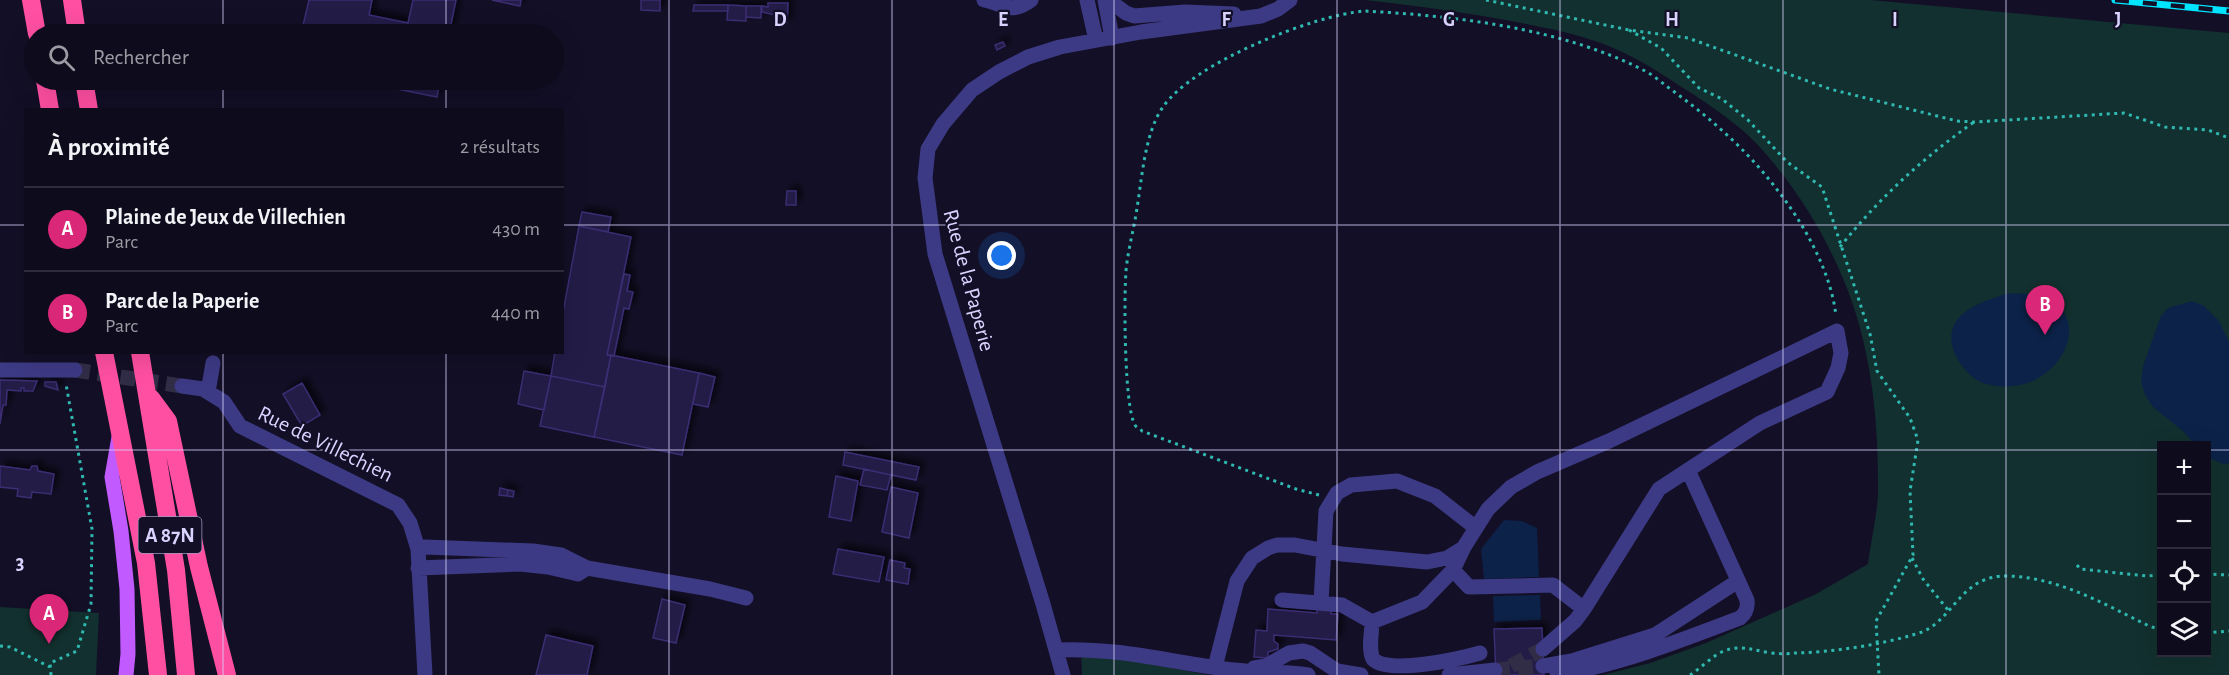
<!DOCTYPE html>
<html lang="fr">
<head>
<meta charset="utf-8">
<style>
	:root { --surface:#0e0b1c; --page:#171425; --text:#f1f3f6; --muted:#9b9ba3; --line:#2e2b3b; --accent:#db2777 }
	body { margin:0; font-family:"Alegreya Sans",sans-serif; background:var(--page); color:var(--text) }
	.controls { position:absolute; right:18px; bottom:18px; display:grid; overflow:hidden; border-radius:0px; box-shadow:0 6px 24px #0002 }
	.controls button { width:54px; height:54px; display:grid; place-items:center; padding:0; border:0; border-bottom:2px solid var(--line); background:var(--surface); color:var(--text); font:30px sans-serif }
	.you { position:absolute; left:1002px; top:256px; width:21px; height:21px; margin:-15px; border:4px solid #fff; border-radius:50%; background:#1a73e8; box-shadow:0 0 0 9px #1a73e833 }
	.badge { display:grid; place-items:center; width:39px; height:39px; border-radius:50%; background:var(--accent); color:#fff; font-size:20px; font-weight:700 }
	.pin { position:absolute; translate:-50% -50px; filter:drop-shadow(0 2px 3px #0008) }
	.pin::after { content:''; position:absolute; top:32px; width:21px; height:18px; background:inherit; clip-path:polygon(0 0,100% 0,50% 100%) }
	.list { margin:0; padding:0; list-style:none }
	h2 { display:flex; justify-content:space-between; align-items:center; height:78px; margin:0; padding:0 24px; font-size:26px }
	h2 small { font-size:20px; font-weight:400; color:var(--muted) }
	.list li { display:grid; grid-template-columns:39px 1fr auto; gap:18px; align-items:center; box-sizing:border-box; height:84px; padding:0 24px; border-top:2px solid var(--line) }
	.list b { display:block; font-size:22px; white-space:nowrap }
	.list p { margin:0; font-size:20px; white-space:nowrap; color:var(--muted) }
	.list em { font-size:20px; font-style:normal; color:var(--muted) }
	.icon { flex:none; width:33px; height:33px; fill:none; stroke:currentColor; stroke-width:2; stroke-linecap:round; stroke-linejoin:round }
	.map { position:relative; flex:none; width:2229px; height:675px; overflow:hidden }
	.search { position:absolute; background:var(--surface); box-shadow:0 6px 24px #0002; left:24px; top:24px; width:540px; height:66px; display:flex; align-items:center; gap:15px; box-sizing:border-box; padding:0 21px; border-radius:33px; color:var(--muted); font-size:22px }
	.panel { position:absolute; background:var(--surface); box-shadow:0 6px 24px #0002; left:24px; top:108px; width:540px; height:246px; border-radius:0px }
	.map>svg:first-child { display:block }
	.green { fill:#12302f; fill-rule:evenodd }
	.water { fill:#0c2248 }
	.building { fill:#241b47; stroke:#3b2d73; stroke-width:1.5; filter:url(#shadow) }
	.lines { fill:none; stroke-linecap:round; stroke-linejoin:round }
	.minor-tunnel { stroke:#312d47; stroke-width:15; stroke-dasharray:15 8; stroke-linecap:butt }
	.path { stroke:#2fb8b0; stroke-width:3; stroke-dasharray:3 4.5; stroke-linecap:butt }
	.minor { stroke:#3d3a85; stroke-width:15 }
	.major { stroke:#c25bff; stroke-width:15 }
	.highway { stroke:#ff4fa3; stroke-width:18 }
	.rail-casing { stroke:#00e5ff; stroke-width:7 }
	.rail { stroke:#130f26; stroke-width:4.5; stroke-dasharray:14; stroke-linecap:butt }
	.grid { fill:none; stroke:#d9d4ff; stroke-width:1.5; stroke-opacity:0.55 }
	.labels { text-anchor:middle; stroke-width:4.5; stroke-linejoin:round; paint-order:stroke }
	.shield { fill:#130f26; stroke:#9e99be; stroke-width:1.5 }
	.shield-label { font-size:21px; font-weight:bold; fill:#d9d4ff }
	.street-label { font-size:22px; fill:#d9d4ff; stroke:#130f26 }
	.grid-label { font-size:20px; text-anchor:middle; font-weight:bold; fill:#d9d4ff; stroke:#130f26; stroke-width:4.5; stroke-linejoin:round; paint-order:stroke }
</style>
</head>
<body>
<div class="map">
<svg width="2229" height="675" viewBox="0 0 2229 675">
	<defs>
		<filter id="shadow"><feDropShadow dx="5" dy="-5" stdDeviation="3" flood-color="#0009"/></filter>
	</defs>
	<rect width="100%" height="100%" fill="#130f26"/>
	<path class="green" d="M1365,0H1870L2229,33V675H1603L1650,663L1706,643L1816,594L1868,564C1871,538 1879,510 1878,484C1878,441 1875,395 1866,353C1851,277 1809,200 1756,143C1737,123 1704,101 1680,86C1655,69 1630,54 1601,43C1576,34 1548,28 1522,23C1470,13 1418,6 1365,0ZM2162,446H2206V652H2162Z
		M0,607L99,613L96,675H0Z
		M1081,651L1208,675H1082Z"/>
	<path class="water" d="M2005,294C2116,285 2066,409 1983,383C1977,381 1973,377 1968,373C1952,356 1942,331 1964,313C1974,304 1992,299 2005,294Z
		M2192,301L2204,306L2219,321L2229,342V463L2224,464L2207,457L2206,446L2195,445L2183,431L2153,407L2145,395L2141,382L2143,366L2161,316L2168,308Z
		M1504,520L1522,521L1537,528L1539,577L1484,579L1481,549Z
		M1540,595L1541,620L1494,622L1493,596Z"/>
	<path class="building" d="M309,0H372L369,15L408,23L413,0H456L449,34H301Z
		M492,0H521L520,6Z
		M641,0H660V11L641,10Z
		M768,3H788L787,23H775V15L762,12V6L768,7Z
		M694,5H728V11H693Z
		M728,5L746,6V21L727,20Z
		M746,6H761V18L746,17Z
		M1003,42L1005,46L997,50L995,45Z
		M353,80H440L437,97Z
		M787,191H796V205H786Z
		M582,212L611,217L608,232L579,226Z
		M579,226L631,237L607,355H611L605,387L551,376L555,352H562V318Z
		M624,274L630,275L627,291L633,292L629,309L624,308L614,356L607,355Z
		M611,355L699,373L682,455L594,437Z
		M524,371L551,376L544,410L518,404Z
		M699,373L715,377L708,407L693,404Z
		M551,376L605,387L594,437L540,426Z
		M0,380L37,381L33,391H24V388H21V391L7,390L6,405H3L0,424Z
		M45,382H56L58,390L48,387L45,386Z
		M302,383L320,415L302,426L283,394Z
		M845,452L919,467L916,480L843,465Z
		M0,466L30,470L32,466H37L38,471L54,474L51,494L32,492L31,498L17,496L18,489L0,487Z
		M864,469L891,475L887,490L860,485Z
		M836,476L858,481L851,521L829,517Z
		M891,487L918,493L909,538L882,532Z
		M500,488L508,490L507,496L499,495Z
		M508,490L514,491L513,497L507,496Z
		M838,549L884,557L879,582L833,574Z
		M890,560L905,563L904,568L910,569L908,584L886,580Z
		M662,599L685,605L676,643L653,638Z
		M1268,609L1317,613V609L1331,610V614H1338L1336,640L1274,635V641L1278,644V649L1268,652V658L1254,657L1256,630L1267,631Z
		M1542,628L1544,675H1496L1494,629Z
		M546,635L593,646L587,675H536Z"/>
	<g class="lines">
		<path class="minor-tunnel" d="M75,370L182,386
			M1511,666L1543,649
			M1495,670L1543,666"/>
		<path class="path" d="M1486,0L1629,30L1688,38L1830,89L1957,121L1974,122L2124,113L2165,127L2208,130L2229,138
			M1629,30L1661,48L1699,88L1722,99L1748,120L1787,162L1822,187L1870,334L1877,371L1910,418L1918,440L1910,491L1913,555L1876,621L1879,675
			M1840,247C1879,198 1923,158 1974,122
			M1319,495L1296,489L1142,431C1140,429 1137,428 1135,425C1124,407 1124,296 1126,271C1128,249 1134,229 1137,208C1142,178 1145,132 1163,107C1193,63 1313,15 1365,11C1456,16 1561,28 1643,70C1652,74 1661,82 1669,88C1708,116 1746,149 1775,187C1803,222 1831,271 1836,316
			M1912,558L1923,579L1948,610
			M2077,565L2080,569L2147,576L2162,575
			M2206,574L2229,575
			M2206,633L2229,631
			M0,646L10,647L50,667
			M51,675L50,663L77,651L91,604L92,529L66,384
			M1690,675C1701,668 1712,656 1724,651C1741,644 1755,651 1772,653C1780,654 1788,654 1795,653C1834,652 1879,645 1916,634C1954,624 1958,574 2009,576C2060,578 2104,604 2149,626L2162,630"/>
		<path class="minor" d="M984,0C1004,4 1011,15 1031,0
			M1087,0L1096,40
			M1105,0L1112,38
			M1108,0L1126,13L1134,16L1185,12L1234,14
			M0,370H75
			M182,386L203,389L224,402L240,426L398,505L410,523L418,549L425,675
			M208,392L213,363
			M418,549L425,547L533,551L561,555L587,568L710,589L746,598
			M418,568L520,564L548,567L578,574L587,568
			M1282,600L1342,605L1372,622
			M1321,602L1326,511L1337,493L1351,485L1397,481L1435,496L1476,528
			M1372,622L1422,602L1453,570L1464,547L1488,509L1511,487L1537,472L1609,441L1837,331L1841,353L1838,368L1827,392L1760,423L1659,489L1584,609L1553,585L1469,587L1453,570
			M1372,622C1372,632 1368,649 1373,659C1387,675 1459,659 1480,653
			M1543,649L1575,621L1584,609
			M1056,650C1119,647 1173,663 1234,670C1259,673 1285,671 1308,675
			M1543,666L1572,661L1655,635L1738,581
			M1215,667L1237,581L1252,558L1268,548L1277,545H1295L1342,554L1427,562L1447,558L1463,548
			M1254,668L1266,666L1289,653L1303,651L1310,653L1337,671L1361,675
			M1063,675L1043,604L935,254L925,178L928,149L943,124L972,90L999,72L1028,57L1060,47L1141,32L1261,16L1278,9L1290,0
			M1449,675L1495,670
			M1557,675C1621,664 1680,641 1740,618C1746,613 1748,608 1747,600L1688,470"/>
		<path class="major" d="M119,437L112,477L121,531L127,589L128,654L126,675"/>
		<path class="highway" d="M31,0L37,34
			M72,0L77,34
			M45,80L50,110
			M84,80L89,110
			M104,352L146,563L158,675
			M140,352L176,570L186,675
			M151,398L168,421L199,567L227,675"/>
		<g class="rail-casing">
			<path id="rail" d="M2115,0L2229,11"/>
		</g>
		<use href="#rail" class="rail"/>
	</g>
	<path class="grid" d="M223,0V34M446,0V34M669,0V675M892,0V675M1114,0V675M1337,0V675M1560,0V675M1783,0V675M2006,0V675M223,80V110M446,80V110M0,225H26M562,225H2229M223,352V675M446,352V675M0,450H2162M2206,450H2229"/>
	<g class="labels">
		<rect class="shield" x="138.5" y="517" width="63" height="36" rx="4.5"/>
		<g class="shield-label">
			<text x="170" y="542">A 87N</text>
		</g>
		<g class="street-label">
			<text transform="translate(970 280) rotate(75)" y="8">Rue de la Paperie</text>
			<text transform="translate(326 443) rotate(26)" y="8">Rue de Villechien</text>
		</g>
	</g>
	<g class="grid-label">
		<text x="780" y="26">D</text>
		<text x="1003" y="26">E</text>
		<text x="1226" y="26">F</text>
		<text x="1449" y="26">G</text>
		<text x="1672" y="26">H</text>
		<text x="1895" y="26">I</text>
		<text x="2118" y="26">J</text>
		<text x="20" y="569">3</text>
	</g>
</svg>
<div class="controls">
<button>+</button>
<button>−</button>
<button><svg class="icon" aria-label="locate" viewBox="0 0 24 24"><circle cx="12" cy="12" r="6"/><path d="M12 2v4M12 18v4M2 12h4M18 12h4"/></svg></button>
<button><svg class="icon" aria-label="layers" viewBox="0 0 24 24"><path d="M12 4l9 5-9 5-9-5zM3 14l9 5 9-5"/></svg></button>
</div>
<div class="you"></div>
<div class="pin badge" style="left:49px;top:644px">A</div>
<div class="pin badge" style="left:2045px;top:335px">B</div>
<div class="search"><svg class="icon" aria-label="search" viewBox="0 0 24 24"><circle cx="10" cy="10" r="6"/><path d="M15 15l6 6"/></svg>Rechercher</div>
<section class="panel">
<h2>À proximité<small>2 résultats</small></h2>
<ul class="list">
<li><span class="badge">A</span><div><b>Plaine de Jeux de Villechien</b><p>Parc</p></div><em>430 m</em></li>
<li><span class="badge">B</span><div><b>Parc de la Paperie</b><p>Parc</p></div><em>440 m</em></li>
</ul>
</section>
</div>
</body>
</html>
